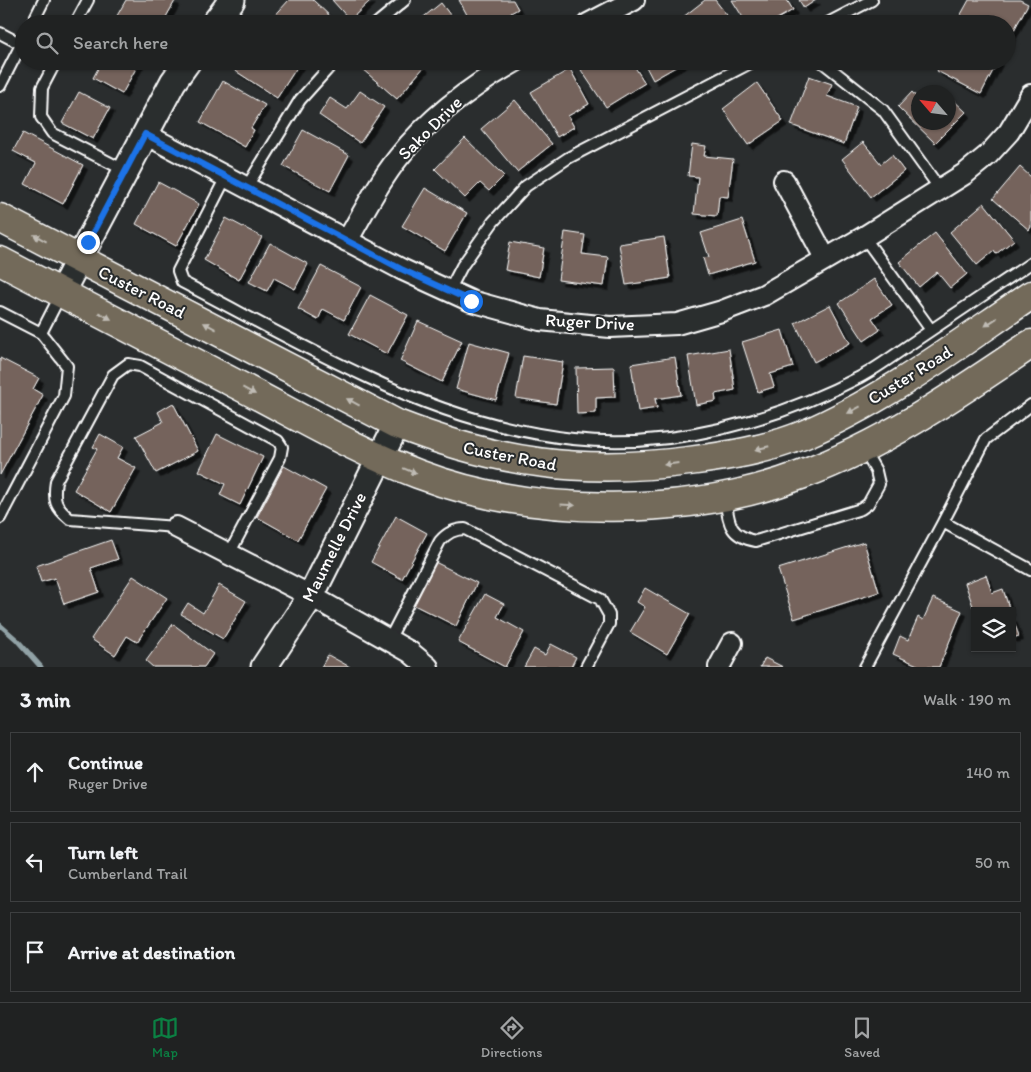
<!DOCTYPE html>
<html lang="en">
<head>
<meta charset="utf-8">
<style>
	:root { --surface:#202222; --page:#282a2a; --text:#f1f3f6; --muted:#a2a4a5; --line:#3d3f40; --accent:#0b8043 }
	body { margin:0; font-family:Itim,sans-serif; background:var(--page); color:var(--text) }
	.controls { position:absolute; right:15px; bottom:15px; display:grid; overflow:hidden; border-radius:0px; box-shadow:0 1px 4px #0004 }
	.controls button { width:45px; height:45px; display:grid; place-items:center; padding:0; border:0; border-bottom:1px solid var(--line); background:var(--surface); color:var(--text); font:25px sans-serif }
	.compass { position:absolute; left:911px; top:85px; width:45px; height:45px; border-radius:50%; background:var(--surface); box-shadow:0 1px 4px #0004; rotate:298deg }
	.stop { position:absolute; width:15px; height:15px; margin:-11px; border:4px solid #1a73e8; border-radius:50%; background:#fff }
	.stop.end { background:#1a73e8; border-color:#fff; box-shadow:0 1px 5px #0008 }
	.list { margin:0; padding:0; list-style:none }
	h2 { display:flex; justify-content:space-between; align-items:center; height:65px; margin:0; padding:0 20px; font-size:21px }
	h2 small { font-size:16px; font-weight:400; color:var(--muted) }
	.list li { display:grid; grid-template-columns:32px 1fr auto; gap:15px; align-items:center; box-sizing:border-box; height:80px; margin:0 10px 10px; padding:0 10px; border:1px solid var(--line); border-radius:0px }
	.list b { display:block; font-size:19px; white-space:nowrap }
	.list p { margin:0; font-size:16px; white-space:nowrap; color:var(--muted) }
	.list em { font-size:16px; font-style:normal; color:var(--muted) }
	.icon { flex:none; width:28px; height:28px; fill:none; stroke:currentColor; stroke-width:2; stroke-linecap:round; stroke-linejoin:round }
	.map { position:relative; flex:none; width:1031px; height:667px; overflow:hidden }
	.search { position:absolute; background:var(--surface); box-shadow:0 1px 4px #0004; left:15px; right:15px; top:15px; height:55px; display:flex; align-items:center; gap:12px; box-sizing:border-box; padding:0 18px; border-radius:28px; color:var(--muted); font-size:19px }
	.sheet { height:335px; background:var(--surface) }
	nav { display:flex; justify-content:space-around; align-items:center; box-sizing:border-box; height:70px; border-top:1px solid var(--line); background:var(--surface); font-size:14px; color:var(--muted) }
	nav a { display:grid; justify-items:center; gap:2px }
	nav .on { color:var(--accent) }
	.map>svg:first-child { display:block }
	.lines { fill:none; stroke-linecap:round; stroke-linejoin:round }
	.stream { stroke:#91a2a6; stroke-width:5 }
	.building { fill:#74645c; stroke:#fff; filter:url(#shadow) }
	.service-casing { stroke:#fff; stroke-width:14 }
	.minor-casing { stroke:#fff; stroke-width:24 }
	.tertiary-casing { stroke:#fff; stroke-width:29 }
	.primary-casing { stroke:#fff; stroke-width:31 }
	.service { stroke:#2a2d2e; stroke-width:10 }
	.minor { stroke:#2a2d2e; stroke-width:20 }
	.tertiary { stroke:#2a2d2e; stroke-width:25 }
	.primary { stroke:#736b5a; stroke-width:28 }
	.oneway { fill:#c0bcb5 }
	.route { stroke:#1a73e8; stroke-width:6 }
	.labels { text-anchor:middle; stroke-width:4; stroke-linejoin:round; paint-order:stroke }
	.street-label { font-size:18px; fill:#fff; stroke:#2a2d2e }
</style>
</head>
<body>
<div class="map">
<svg width="1031" height="667" viewBox="0 0 1031 667">
	<defs>
		<filter id="shadow"><feDropShadow dx="4.5" dy="4.5" stdDeviation="0" flood-color="#0009"/></filter>
	</defs>
	<rect width="100%" height="100%" fill="#2a2d2e"/>
	<filter id="ink" filterUnits="userSpaceOnUse"><feTurbulence type="fractalNoise" baseFrequency=".02" numOctaves="2"/><feDisplacementMap in="SourceGraphic" scale="10" xChannelSelector="R" yChannelSelector="G"/><feConvolveMatrix kernelMatrix="1 2 1 2 8 2 1 2 1" color-interpolation-filters="sRGB"/></filter>
	<g filter="url(#ink)">
		<g class="lines">
			<path class="stream" d="M0,625L17,640L41,667"/>
		</g>
		<path class="building" d="M126,0H173L175,1L162,24H119L114,21Z
			M289,0H313L333,19L328,24H273L270,21Z
			M332,0H371L350,20Z
			M459,0H513L518,9L491,24H472Z
			M705,0H715L734,24H680L678,21Z
			M732,0H787L793,10L770,23L769,21L763,24H747Z
			M799,0H816L804,8Z
			M969,0H1020L1028,4L1007,43V24H970L959,18Z
			M441,3L457,24H415Z
			M102,61H140L122,94L93,78Z
			M240,61H301L277,98L234,70Z
			M366,61H417L424,67L397,99L361,68Z
			M595,61H631L645,83L606,107L581,70Z
			M643,61H686L653,80Z
			M942,61H998L981,94L937,71Z
			M570,69L589,104L568,116L574,127L557,137L531,92Z
			M809,76L832,84L827,96L857,107L844,144L791,125Z
			M223,81L265,105L251,128L254,130L245,147L200,122Z
			M757,83L783,121L748,145L723,109Z
			M360,91L384,107L360,143L319,115L330,98L347,109Z
			M79,92L110,108L93,139L62,123Z
			M912,92L918,99V122H948V95L966,112L935,143L898,107Z
			M515,100L552,144L517,172L481,129Z
			M303,130L349,155L330,191L283,166Z
			M23,133L83,165L63,204L25,184L36,163L13,151Z
			M465,138L504,176L489,191L480,183L465,198L435,169Z
			M863,142L881,164L892,155L904,171L871,197L842,159Z
			M692,144L706,146L704,156L733,159L728,197L719,196L717,216L694,214L698,177L688,176Z
			M1020,167L1031,177V227L1029,230L993,199Z
			M158,182L199,204L176,246L136,224Z
			M425,188L467,213L445,251L402,226Z
			M984,203L1014,240L996,254L994,251L977,265L950,232Z
			M226,218L262,237L239,280L204,260Z
			M742,220L755,261L708,275L703,258L709,257L701,233Z
			M565,232L585,235L582,254L608,257L604,286L558,280Z
			M935,233L967,274L950,288L937,272L919,287L899,262Z
			M664,237L670,278L626,285L619,244Z
			M510,242L544,248L539,277L505,270Z
			M270,243L308,264L295,289L274,278L267,291L249,282Z
			M321,266L361,287L344,320L323,309L318,320L298,309Z
			M874,279L892,305L872,318L880,330L864,341L839,303Z
			M370,295L408,315L387,354L349,334Z
			M830,305L850,343L814,362L795,323Z
			M418,321L462,341L442,382L400,361Z
			M782,330L793,367L770,374L774,387L758,392L742,342Z
			M469,342L509,353L496,400L456,389Z
			M729,349L735,390L715,394L716,401L696,405L688,356Z
			M523,356L563,362L556,404L516,398Z
			M675,357L681,395L655,399L657,408L638,411L631,364Z
			M0,358L39,378L33,389L43,395L0,475Z
			M614,367L615,397L596,398V413L577,414L576,368Z
			M173,403L198,451L156,473L136,436L163,422L158,412Z
			M100,434L123,447L117,458L136,468L111,512L74,490L97,449L93,447Z
			M217,434L263,457L240,505L220,495L225,484L199,471Z
			M284,466L326,489L298,540L257,517Z
			M396,516L427,533L402,579L371,562Z
			M111,540L118,559L91,568L99,592L64,604L55,578L41,582L36,566Z
			M864,542L879,592L794,619L778,569Z
			M435,562L477,583L456,626L414,605Z
			M986,575L992,593L1003,589L1010,611L975,612L965,583Z
			M133,576L167,598L137,642L127,636L115,655L91,639Z
			M219,585L246,601L223,639L181,614L188,603L203,613Z
			M645,588L690,614L667,654L630,632L645,607L637,602Z
			M485,594L504,604L497,617L524,632L505,667L458,642Z
			M933,598L962,611L939,667H922L893,654L900,636L908,640L918,617L923,620Z
			M1012,617L1019,636L1012,638Z
			M173,624L213,654L204,667H153L146,661Z
			M551,644L576,657L571,667H524L534,649L545,655Z
			M328,655L350,667H321Z
			M765,658L783,667H760Z"/>
		<g class="lines">
			<g class="service-casing">
				<path id="service" d="M32,24L44,0
					M75,24L88,0
					M376,24L405,0
					M826,24L872,0
					M0,33L21,44
					M56,61L42,88L41,117L52,133L126,171
					M821,61L883,110L940,189
					M0,86L24,39
					M226,177L178,271L182,282C244,314 305,349 369,378C432,408 503,431 573,439C671,450 775,421 860,377C879,367 897,353 915,341C954,315 992,289 1031,263
					M246,188L300,100L335,61
					M864,237L931,330
					M449,291L462,266L493,222L526,186L568,158L754,61
					M0,312L41,333L67,366L64,396L0,518
					M41,333L61,294
					M725,497C729,522 728,536 756,541L861,509L868,504L879,484L876,471L864,450
					M943,522L986,439L1031,405
					M176,527L70,519C55,507 53,500 56,481L113,375L128,364L140,366L278,441L282,447L280,458L229,554
					M389,640L440,541C447,533 454,529 465,529L600,599L609,615V624L586,667
					M865,667L943,522L1031,570"/>
			</g>
			<g class="minor-casing">
				<path id="minor" d="M588,24L634,0
					M145,134L401,269L471,301L540,320L610,327L677,324L722,311L764,295L864,237L966,173L988,155L1009,132L1031,95
					M784,181L825,258
					M347,241C363,213 378,183 398,158C429,118 472,86 516,61
					M176,527L311,596L410,652L428,667
					M719,667L732,643"/>
			</g>
			<g class="tertiary-casing">
				<path id="tertiary" d="M214,24L232,0
					M61,293L173,82L188,61
					M264,667L311,596L397,424"/>
			</g>
			<g class="primary-casing">
				<path id="primary" d="M0,218L397,424C497,463 582,475 689,461C728,456 766,450 803,435C885,400 957,345 1031,295
					M0,261C79,302 157,343 236,384C296,415 355,450 418,474C531,517 688,518 801,475C885,444 957,394 1031,344"/>
			</g>
			<use href="#service" class="service"/>
			<use href="#minor" class="minor"/>
			<use href="#tertiary" class="tertiary"/>
			<use href="#primary" class="primary"/>
		</g>
		<defs><path id="oneway-solid" d="M-6-.8H1V-3.2L6.5 0L1 3.2V.8H-6Z" transform="scale(1.25)"/></defs>
		<g class="oneway">
			<use href="#oneway-solid" transform="translate(40 238) rotate(-152)"/>
			<use href="#oneway-solid" transform="translate(105 316) rotate(28)"/>
			<use href="#oneway-solid" transform="translate(991 322) rotate(146)"/>
			<use href="#oneway-solid" transform="translate(210 326) rotate(-152)"/>
			<use href="#oneway-solid" transform="translate(249 391) rotate(28)"/>
			<use href="#oneway-solid" transform="translate(353 402) rotate(-152)"/>
			<use href="#oneway-solid" transform="translate(854 410) rotate(152)"/>
			<use href="#oneway-solid" transform="translate(762 448) rotate(166)"/>
			<use href="#oneway-solid" transform="translate(671 464) rotate(173)"/>
			<use href="#oneway-solid" transform="translate(410 471) rotate(22)"/>
			<use href="#oneway-solid" transform="translate(568 505) rotate(4)"/>
		</g>
	</g>
	<g class="lines" filter="url(#ink)">
		<path class="route" d="M88,242L145,134L401,269L471,301"/>
	</g>
	<g class="labels">
		<g class="street-label">
			<text transform="translate(430 128) rotate(-45)" y="6">Sako Drive</text>
			<text transform="translate(142 292) rotate(27)" y="6">Custer Road</text>
			<text transform="translate(590 322) rotate(3)" y="6">Ruger Drive</text>
			<text transform="translate(910 375) rotate(-32)" y="6">Custer Road</text>
			<text transform="translate(510 456) rotate(11)" y="6">Custer Road</text>
			<text transform="translate(334 547) rotate(-63)" y="6">Maumelle Drive</text>
		</g>
	</g>
</svg>
<div class="controls">
<button><svg class="icon" aria-label="layers" viewBox="0 0 24 24"><path d="M12 4l9 5-9 5-9-5zM3 14l9 5 9-5"/></svg></button>
</div>
<svg class="compass" viewBox="-18 -18 36 36"><path d="M0-13l5 13h-10z" fill="#e53935"/><path d="M0 13l5-13h-10z" fill="#a2a4a5"/></svg>
<div class="stop" style="left:471px;top:301px"></div>
<div class="stop end" style="left:88px;top:242px"></div>
<div class="search"><svg class="icon" aria-label="search" viewBox="0 0 24 24"><circle cx="10" cy="10" r="6"/><path d="M15 15l6 6"/></svg>Search here</div>
</div>
<section class="sheet">
<h2>3 min<small>Walk · 190 m</small></h2>
<ul class="list">
<li><svg class="icon" aria-label="ahead" viewBox="0 0 24 24"><path d="M12 20V5M6 11l6-6 6 6"/></svg><div><b>Continue</b><p>Ruger Drive</p></div><em>140 m</em></li>
<li><svg class="icon" aria-label="left" viewBox="0 0 24 24"><path d="M17 20v-9H6M10 6l-5 5 5 5"/></svg><div><b>Turn left</b><p>Cumberland Trail</p></div><em>50 m</em></li>
<li><svg class="icon" aria-label="arrive" viewBox="0 0 24 24"><path d="M6 21V4h12l-3 4 3 4H6"/></svg><div><b>Arrive at destination</b></div></li>
</ul>
</section>
<nav>
<a class="on"><svg class="icon" aria-label="map" viewBox="0 0 24 24"><path d="M3 6l6-2 6 2 6-2v14l-6 2-6-2-6 2zM9 4v14M15 6v14"/></svg>Map</a>
<a><svg class="icon" aria-label="directions" viewBox="0 0 24 24"><path d="M12 3l9 9-9 9-9-9zM9 14v-3h6M13 9l2 2-2 2"/></svg>Directions</a>
<a><svg class="icon" aria-label="saved" viewBox="0 0 24 24"><path d="M7 4h10v16l-5-4-5 4z"/></svg>Saved</a>
</nav>
</body>
</html>
